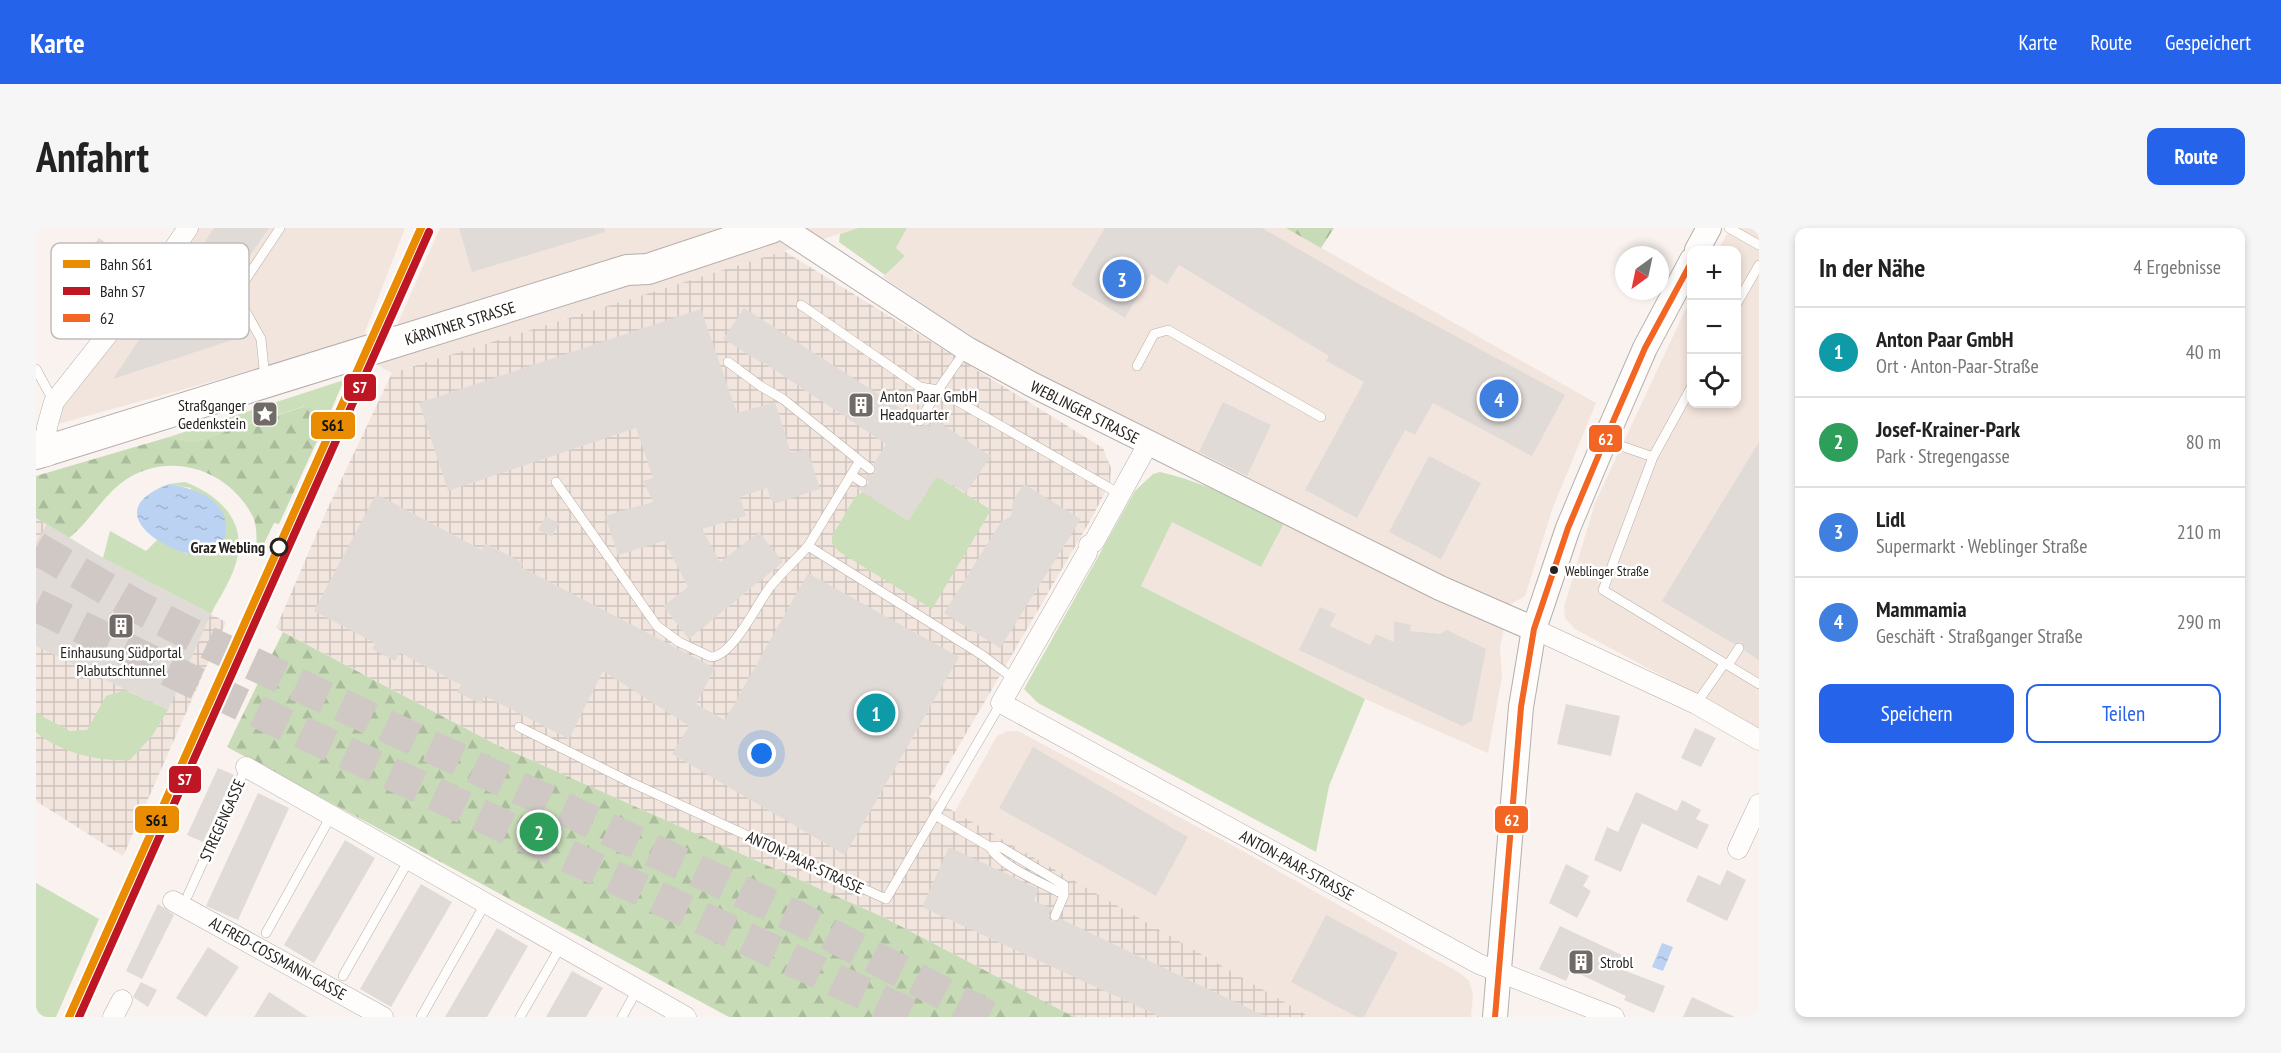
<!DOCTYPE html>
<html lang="de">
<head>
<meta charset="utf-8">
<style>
	:root { --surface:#fff; --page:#f6f6f6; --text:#222; --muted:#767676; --line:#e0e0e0; --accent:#2563eb }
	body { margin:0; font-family:"PT Sans Narrow",sans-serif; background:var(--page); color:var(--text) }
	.controls { position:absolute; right:18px; top:18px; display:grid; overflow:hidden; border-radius:12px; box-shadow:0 3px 9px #0003 }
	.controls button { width:54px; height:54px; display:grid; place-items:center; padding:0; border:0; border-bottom:2px solid var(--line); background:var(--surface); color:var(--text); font:30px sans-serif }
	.compass { position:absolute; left:1579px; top:18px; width:54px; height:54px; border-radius:50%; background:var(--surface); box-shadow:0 3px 9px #0003; rotate:213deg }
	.you { position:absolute; left:726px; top:526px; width:21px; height:21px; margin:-15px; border:4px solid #fff; border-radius:50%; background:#1a73e8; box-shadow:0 0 0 9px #1a73e833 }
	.badge { display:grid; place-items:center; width:39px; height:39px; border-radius:50%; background:var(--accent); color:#fff; font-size:20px; font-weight:700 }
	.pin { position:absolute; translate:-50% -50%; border:3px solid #fff; box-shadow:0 2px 6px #0006 }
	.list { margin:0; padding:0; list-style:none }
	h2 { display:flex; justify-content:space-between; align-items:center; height:78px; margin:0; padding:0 24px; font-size:26px }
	h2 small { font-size:20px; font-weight:400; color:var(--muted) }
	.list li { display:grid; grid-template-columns:39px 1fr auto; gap:18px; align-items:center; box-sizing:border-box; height:90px; padding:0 24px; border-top:2px solid var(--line) }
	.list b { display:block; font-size:22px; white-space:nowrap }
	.list p { margin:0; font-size:20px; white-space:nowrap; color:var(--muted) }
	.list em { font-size:20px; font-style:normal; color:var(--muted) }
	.actions { display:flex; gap:12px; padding:18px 24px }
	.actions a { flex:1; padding:14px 0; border:2px solid var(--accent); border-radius:12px; text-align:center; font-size:21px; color:var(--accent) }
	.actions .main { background:var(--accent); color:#fff }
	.icon { flex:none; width:33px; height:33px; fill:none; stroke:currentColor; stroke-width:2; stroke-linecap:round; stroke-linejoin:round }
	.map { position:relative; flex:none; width:1723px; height:789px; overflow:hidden; border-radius:12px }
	header { display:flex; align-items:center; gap:36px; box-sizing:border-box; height:84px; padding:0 30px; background:var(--accent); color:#fff }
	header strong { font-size:28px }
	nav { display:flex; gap:33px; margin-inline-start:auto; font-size:21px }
	.intro { display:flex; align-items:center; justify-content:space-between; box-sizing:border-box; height:144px; padding:0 36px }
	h1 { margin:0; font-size:42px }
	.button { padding:15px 27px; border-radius:12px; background:var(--accent); color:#fff; font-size:21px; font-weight:700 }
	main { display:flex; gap:36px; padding:0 36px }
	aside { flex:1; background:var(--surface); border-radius:12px; box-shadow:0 3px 9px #0003 }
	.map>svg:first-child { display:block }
	.built { fill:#f2e5dd }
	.industrial { fill:url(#industrial-grid) }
	.green { fill:#cbdfbb }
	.forest { fill:url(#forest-firs) }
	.water { fill:url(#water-ripples) }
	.building { fill:#e1dbd8 }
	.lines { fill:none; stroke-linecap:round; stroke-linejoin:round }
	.motorway-tunnel { stroke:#cfc8c5; stroke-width:33; stroke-dasharray:33 16; stroke-linecap:butt }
	.service-casing { stroke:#b4afac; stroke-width:10 }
	.minor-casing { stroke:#b4afac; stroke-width:21 }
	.tertiary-casing { stroke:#b4afac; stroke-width:26 }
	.primary-casing { stroke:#b4afac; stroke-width:32 }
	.motorway-casing { stroke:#b4afac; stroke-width:34 }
	.service { stroke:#fefdfc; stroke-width:9 }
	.minor { stroke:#fefdfc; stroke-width:20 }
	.tertiary { stroke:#fefdfc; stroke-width:24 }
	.primary { stroke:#fefdfc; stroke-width:30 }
	.motorway { stroke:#fefdfc; stroke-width:33 }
	.bus-1-casing { stroke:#fff; stroke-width:10 }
	.bus-1 { stroke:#f26522; stroke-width:6 }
	.rail-1-casing { stroke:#fff; stroke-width:12 }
	.rail-2-casing { stroke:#fff; stroke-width:12 }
	.rail-1 { stroke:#e98c02; stroke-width:8 }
	.rail-2 { stroke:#be1622; stroke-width:8 }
	.stop-dot { fill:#fff; stroke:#26221f; stroke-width:3 }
	.bus-dot { fill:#26221f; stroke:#fff; stroke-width:2 }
	.labels { text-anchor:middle; stroke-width:5; stroke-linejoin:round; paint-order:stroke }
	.bus-label { font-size:14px; fill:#26221f; stroke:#fff; text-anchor:start }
	.street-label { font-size:16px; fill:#26221f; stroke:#fff }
	.poi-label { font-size:16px; fill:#26221f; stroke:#fff; text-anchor:start }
	.stop-label { font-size:16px; font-weight:bold; fill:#26221f; stroke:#fff; text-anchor:end }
	.key { fill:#fff; stroke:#bebdbc; stroke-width:1.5 }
	.key-label { font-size:16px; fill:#26221f }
	.line-badge { stroke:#fff; stroke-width:2 }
	.badge-label { font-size:16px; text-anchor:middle; font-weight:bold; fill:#fff }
	.pale-badge-label { font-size:16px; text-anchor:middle; font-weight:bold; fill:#111 }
</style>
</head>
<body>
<header>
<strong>Karte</strong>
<nav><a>Karte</a><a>Route</a><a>Gespeichert</a></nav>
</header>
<div class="intro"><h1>Anfahrt</h1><a class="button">Route</a></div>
<main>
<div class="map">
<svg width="1723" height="789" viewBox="0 0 1723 789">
	<defs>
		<pattern id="industrial-grid" width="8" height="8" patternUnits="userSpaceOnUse" patternTransform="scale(1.5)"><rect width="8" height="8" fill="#f2e5dd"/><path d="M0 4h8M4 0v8" fill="none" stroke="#cfc4bd"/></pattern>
		<pattern id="forest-firs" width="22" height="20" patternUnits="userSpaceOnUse" patternTransform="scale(1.5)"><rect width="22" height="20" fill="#c7dbb6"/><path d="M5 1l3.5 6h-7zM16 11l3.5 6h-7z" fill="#abbc9c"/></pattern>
		<pattern id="water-ripples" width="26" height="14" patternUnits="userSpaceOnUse" patternTransform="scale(1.5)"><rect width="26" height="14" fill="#bbd2f2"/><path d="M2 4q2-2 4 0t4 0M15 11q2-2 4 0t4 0" fill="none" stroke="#a1b4cf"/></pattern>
	</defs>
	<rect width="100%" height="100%" fill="#f9f2ee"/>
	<path class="built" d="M152,0H369L326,112L11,199Z
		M404,0H822L356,145L343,138Z
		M871,0H1250L1560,175L1517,279L1489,368L1473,377L1464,420L1466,448L1452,525L1329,471L1105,358L1136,294L1225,339L1258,274L972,134L847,49L869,28L860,20Z
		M1695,0H1723V500L1539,401L1529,390L1528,379L1559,275L1655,70L1656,176H1700V22H1682Z
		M972,503H982L1203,621L1424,745L1433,753L1437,766L1435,789H1274L918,585L961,508Z"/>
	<path class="industrial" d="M748,23L1067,220L1075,240L1074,255L1054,293L893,569L1274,789H1038L847,689L459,516L240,400L290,284L356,145Z
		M0,290L67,330L190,394L87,628L0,573Z"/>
	<path class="green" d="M822,0H871L860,20L869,28L849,47L803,14L804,6Z
		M308,152L293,187L269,178L158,214L133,209Z
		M875,232L955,282L896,381L802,323L796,315V308L819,269L827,264L872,293L889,267Z
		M1124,244C1167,254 1208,274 1247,294V297L1225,339L1136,294L1105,358L1329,471L1293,558L1280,624L1002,475L988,461L1099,263L1117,246Z
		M149,254C180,266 208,289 202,326C199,347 184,368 175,386L67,330L74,303L110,323L122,311L151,326L155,260L133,256Z
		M89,462L132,482L116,508L94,532C63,534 25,525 0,504V485L34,503L51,502L70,468Z
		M0,655L63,691L20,789H0Z"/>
	<path class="forest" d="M1250,0H1298L1285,20Z
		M270,178L293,187L243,296L238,295L221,330C220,318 222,299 217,289C192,239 128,221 84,256C65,271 53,294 33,310L0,290V248L133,209L158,214Z
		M247,404L459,516L847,689L1038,789H693L191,519Z"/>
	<path class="water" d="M133,256C161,261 196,273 189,308C187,316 185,324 178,327C154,337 49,288 133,256Z
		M1626,715L1637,719L1627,743L1616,739Z"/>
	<path class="building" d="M178,0H233L188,65L202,110L77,151L137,61L148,50L146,48Z
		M423,0H568L569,4L436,44Z
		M1069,0H1226L1330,60L1529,167L1496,228L1397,175L1379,207L1369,202L1321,290L1269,262L1328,154L1290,133L1293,128L1143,37L1131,56L1115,46L1089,90L1035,57Z
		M63,10L79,22L69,37L85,48L70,72L42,53L56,33L49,29Z
		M708,80L878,189L880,198L890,197L893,199L898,191L955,228L930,265L901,248L872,293L821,260L831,258L833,254L829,248L840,245L838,235L850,216L725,133L726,135L687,111Z
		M665,81L701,185L739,174L755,225L771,221L784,261L741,275L735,272L731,260L704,269L710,288L666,301L684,334L723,304L747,334L653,411L627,378L652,359L628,313L582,327L569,288L617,274L607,253L617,250L600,200L412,263L383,175Z
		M1187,174L1235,197L1211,248L1163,224Z
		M1723,214V432L1709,423L1706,414L1698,416L1626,373Z
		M1393,228L1445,255L1405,331L1353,304Z
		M988,256L1045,291L964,420L908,385L965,294L975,288L977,273Z
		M340,266L446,322L449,315L487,335L485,339L679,440L660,476L689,492L772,345L923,429L809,627L636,526L653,498L567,443L533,511L449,468L445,476L421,464L425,457L364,425L359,433L336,421L339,415L278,383Z
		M509,288L523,295L516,309L502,302Z
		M11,296L67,330L175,386L132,482L0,418V315Z
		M1284,379L1300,386L1294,398L1334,417L1340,406L1358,414V393L1375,397L1374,403L1404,406L1411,402L1450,421L1436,493L1426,498L1263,422Z
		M1530,476L1584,488L1575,528L1521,516Z
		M1659,500L1680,510L1665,539L1645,530Z
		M997,519L1152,609L1120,668L963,580Z
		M182,540L198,547L167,614L151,607Z
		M1600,564L1641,583L1646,572L1665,582L1660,591L1673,597L1661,621L1606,595L1585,644L1558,632L1571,599L1582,604Z
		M222,565L253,580L202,692L170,678Z
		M309,612L339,630L278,735L248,717Z
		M913,619L1003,661L998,673L1015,680L1012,688L1016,694L1025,691L1231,789H1125L886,679Z
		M1530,636L1553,648L1547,658L1555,663L1541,690L1513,675Z
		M1691,642L1710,652L1691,693L1650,673L1662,647L1684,657Z
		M385,656L416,674L355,779L324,761Z
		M122,676L138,687L106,751L90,743Z
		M1290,687L1362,725L1328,789H1321L1255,754Z
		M1524,698L1588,728L1582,740L1629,758L1618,785L1588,772L1590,768L1535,742L1530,753L1503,741Z
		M461,700L492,718L451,789H409Z
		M172,719L203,739L170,789L140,770Z
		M536,743L567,760L550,789H510Z
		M105,754L121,762L112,779L97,769Z
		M233,764L272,789H218Z
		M1656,769L1699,789H1647Z"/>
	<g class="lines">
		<path class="motorway-tunnel" d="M0,320L104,380L164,411L760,689L953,789
			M0,377L147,449L879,789"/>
		<g class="service-casing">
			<path id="service" d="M1693,0L1723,17
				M765,77L884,159L902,162L929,123
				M1700,77L1723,37
				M692,134L726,159L747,171L834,241
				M1101,138L1118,106L1132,102L1285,189
				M0,141L18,174
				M229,151L225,111L200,66L244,0
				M1656,158L1617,229L1567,362L1723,456
				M884,193L902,162L1084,266
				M1571,213L1617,229
				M823,234L772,318L946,427L978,451
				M815,247L826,254
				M520,254L621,398L643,414L675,429C696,429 721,376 734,359C745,345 760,332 772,318
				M1692,437L1703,420
				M1660,476L1688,436
				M483,499L594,554L850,671L965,475
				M899,587L954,619C965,639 1008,655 1028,667
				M954,619L963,618L1028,657V667L1019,688
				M152,667L210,539
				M230,705L295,588
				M307,748L373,632
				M385,789L449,676
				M484,789L525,718
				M586,789L601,762"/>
		</g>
		<g class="minor-casing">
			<path id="minor" d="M9,222L11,199L18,174L126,38L152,0
				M1053,317L1058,314L1112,216
				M1051,325L965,475L1443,736L1578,789
				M1498,401L1660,476L1723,512
				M210,539L650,789
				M1702,621L1723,576
				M137,673L347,789
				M77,789L86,772"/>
		</g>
		<g class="tertiary-casing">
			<path id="tertiary" d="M747,0L931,121L995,156L1404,360L1498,401
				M1661,22L1673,0
				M1459,789L1485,479L1498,401L1532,300L1569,212L1609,120L1656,32"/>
		</g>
		<g class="primary-casing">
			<path id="primary" d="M0,226L591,42L612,41L735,0"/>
		</g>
		<g class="motorway-casing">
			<path id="motorway" d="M0,219L9,222"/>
		</g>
		<use href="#service" class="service"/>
		<use href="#minor" class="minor"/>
		<use href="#tertiary" class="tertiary"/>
		<use href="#primary" class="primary"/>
		<use href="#motorway" class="motorway"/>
		<g class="bus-1-casing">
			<path id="bus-1" d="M1459,789L1485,479L1498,401L1532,300L1569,212L1609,120L1656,33"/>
		</g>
		<use href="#bus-1" class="bus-1"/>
		<g class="rail-1-casing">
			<path id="rail-1" d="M33,789L385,0"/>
		</g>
		<g class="rail-2-casing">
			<path id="rail-2" d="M43,789L393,4"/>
		</g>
		<use href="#rail-1" class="rail-1"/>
		<use href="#rail-2" class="rail-2"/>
	</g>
	<defs>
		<g id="building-square" transform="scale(1.35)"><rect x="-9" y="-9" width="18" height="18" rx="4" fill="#706b67" stroke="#fff"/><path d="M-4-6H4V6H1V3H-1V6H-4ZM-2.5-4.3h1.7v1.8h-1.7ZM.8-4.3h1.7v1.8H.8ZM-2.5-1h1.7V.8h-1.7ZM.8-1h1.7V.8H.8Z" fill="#fff"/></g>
		<g id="sight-square" transform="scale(1.35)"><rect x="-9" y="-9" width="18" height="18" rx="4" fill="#706b67" stroke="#fff"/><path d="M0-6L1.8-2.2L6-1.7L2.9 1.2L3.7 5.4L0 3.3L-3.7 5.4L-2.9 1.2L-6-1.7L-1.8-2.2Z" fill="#fff"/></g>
	</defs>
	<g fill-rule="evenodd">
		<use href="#building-square" x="825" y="177"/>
		<use href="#sight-square" x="229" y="186"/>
		<use href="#building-square" x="85" y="398"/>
		<use href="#building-square" x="1545" y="734"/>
	</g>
	<circle class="stop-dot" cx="243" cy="319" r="8"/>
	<circle class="bus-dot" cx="1518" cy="342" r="5"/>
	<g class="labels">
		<g class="bus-label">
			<text x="1529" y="348">Weblinger Straße</text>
		</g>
		<g class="street-label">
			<text transform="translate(424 95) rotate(-17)" y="6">KÄRNTNER STRASSE</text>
			<text transform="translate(1049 184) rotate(27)" y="6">WEBLINGER STRASSE</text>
			<text transform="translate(186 592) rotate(-66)" y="6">STREGENGASSE</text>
			<text transform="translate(769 634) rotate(25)" y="6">ANTON-PAAR-STRASSE</text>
			<text transform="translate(1261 637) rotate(29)" y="6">ANTON-PAAR-STRASSE</text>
			<text transform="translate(242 730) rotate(29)" y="6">ALFRED-COSSMANN-GASSE</text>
		</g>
		<g class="poi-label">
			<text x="844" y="174">Anton Paar GmbH<tspan x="844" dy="18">Headquarter</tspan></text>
			<text x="210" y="183" text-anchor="end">Straßganger<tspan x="210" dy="18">Gedenkstein</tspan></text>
			<text x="85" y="430" text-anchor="middle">Einhausung Südportal<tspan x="85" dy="18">Plabutschtunnel</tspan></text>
			<text x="1564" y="740">Strobl</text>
		</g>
		<g class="stop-label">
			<text x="229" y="325">Graz Webling</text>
		</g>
	</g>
	<rect x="15" y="15" width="198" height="96" rx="9" class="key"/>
	<rect x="27" y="32" width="27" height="8" fill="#e98c02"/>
	<rect x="27" y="59" width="27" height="8" fill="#be1622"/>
	<rect x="27" y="86" width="27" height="8" fill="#f26522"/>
	<g class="key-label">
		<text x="64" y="42">Bahn S61</text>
		<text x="64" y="69">Bahn S7</text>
		<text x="64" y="96">62</text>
	</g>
	<g class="line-badge">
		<rect x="307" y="145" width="34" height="29" rx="6" fill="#be1622"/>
		<rect x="274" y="183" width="46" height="29" rx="6" fill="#e98c02"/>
		<rect x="1552" y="196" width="35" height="29" rx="6" fill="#f26522"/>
		<rect x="132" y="537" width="34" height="29" rx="6" fill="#be1622"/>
		<rect x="98" y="577" width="46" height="29" rx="6" fill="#e98c02"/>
		<rect x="1458" y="577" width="35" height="29" rx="6" fill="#f26522"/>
	</g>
	<g class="badge-label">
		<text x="324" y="165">S7</text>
		<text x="1570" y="217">62</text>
		<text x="149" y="557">S7</text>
		<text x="1476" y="598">62</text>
	</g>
	<g class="pale-badge-label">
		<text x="297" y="203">S61</text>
		<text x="121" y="598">S61</text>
	</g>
</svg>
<div class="controls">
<button>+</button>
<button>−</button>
<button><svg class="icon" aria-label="locate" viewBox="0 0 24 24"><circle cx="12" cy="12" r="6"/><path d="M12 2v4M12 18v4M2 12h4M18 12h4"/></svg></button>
</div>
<svg class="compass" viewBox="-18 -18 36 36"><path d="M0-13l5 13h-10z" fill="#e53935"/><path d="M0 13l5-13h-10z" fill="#767676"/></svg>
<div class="you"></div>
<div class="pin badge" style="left:840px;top:485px;background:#0f9aa8">1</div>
<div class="pin badge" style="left:503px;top:604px;background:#2e9e5b">2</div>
<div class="pin badge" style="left:1086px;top:51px;background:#3f7fe0">3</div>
<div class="pin badge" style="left:1463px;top:171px;background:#3f7fe0">4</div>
</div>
<aside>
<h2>In der Nähe<small>4 Ergebnisse</small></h2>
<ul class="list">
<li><span class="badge" style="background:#0f9aa8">1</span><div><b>Anton Paar GmbH</b><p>Ort · Anton-Paar-Straße</p></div><em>40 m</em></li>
<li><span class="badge" style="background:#2e9e5b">2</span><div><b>Josef-Krainer-Park</b><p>Park · Stregengasse</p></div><em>80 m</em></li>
<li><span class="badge" style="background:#3f7fe0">3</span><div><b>Lidl</b><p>Supermarkt · Weblinger Straße</p></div><em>210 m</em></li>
<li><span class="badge" style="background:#3f7fe0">4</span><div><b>Mammamia</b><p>Geschäft · Straßganger Straße</p></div><em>290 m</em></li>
</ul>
<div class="actions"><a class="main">Speichern</a><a>Teilen</a></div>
</aside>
</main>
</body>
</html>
